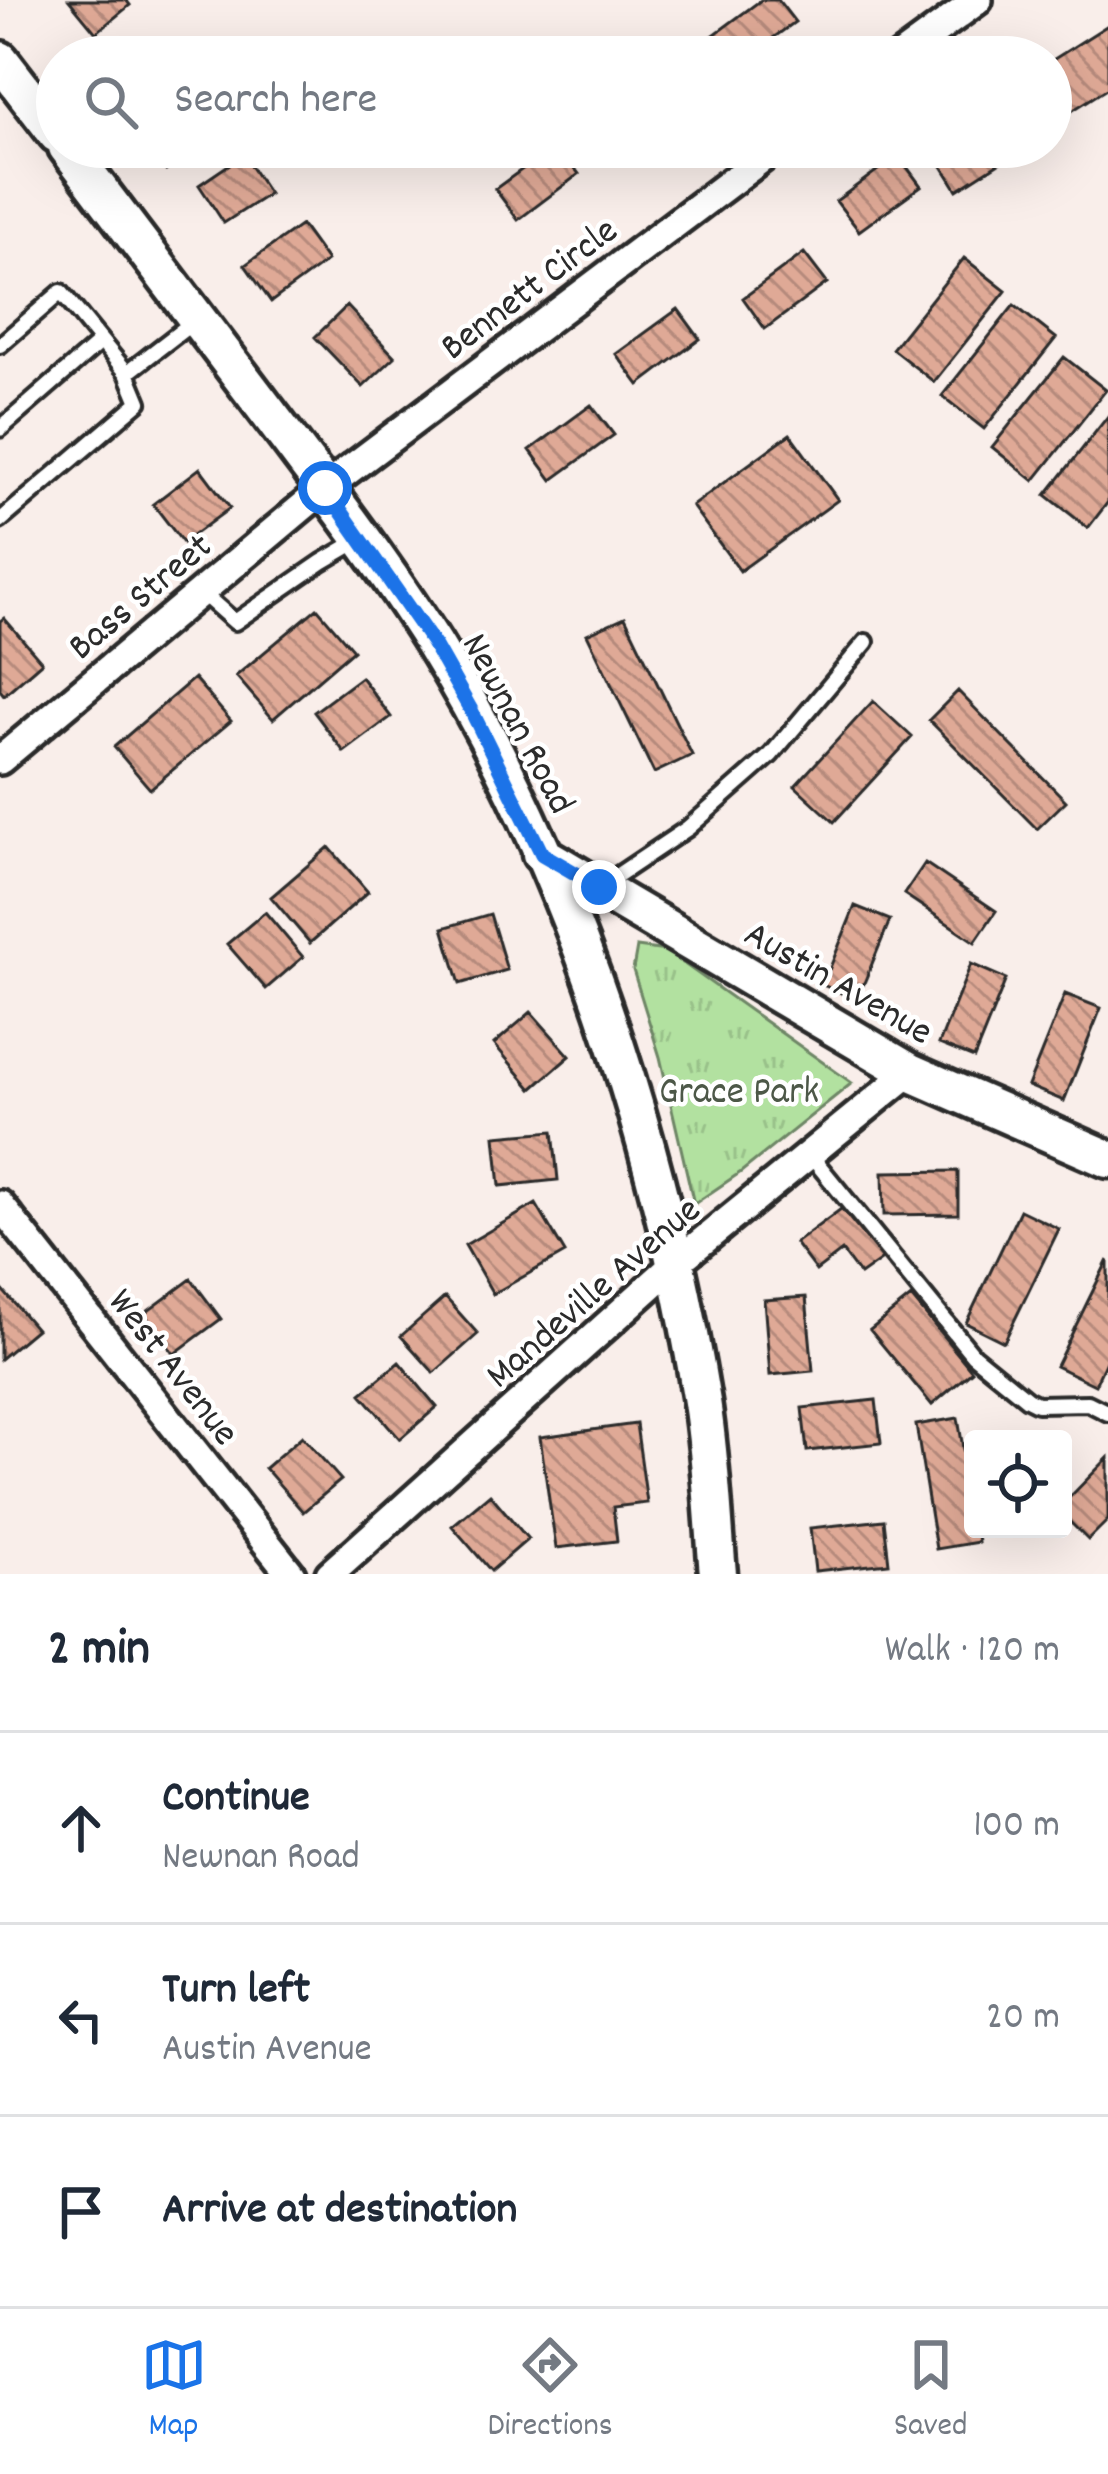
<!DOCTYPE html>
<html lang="en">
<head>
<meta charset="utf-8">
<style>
	:root { --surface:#fff; --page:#f6f6f7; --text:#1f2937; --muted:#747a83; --line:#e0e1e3; --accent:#1a73e8 }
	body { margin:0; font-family:Dekko,sans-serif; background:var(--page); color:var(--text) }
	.controls { position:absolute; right:36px; bottom:36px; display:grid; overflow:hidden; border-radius:12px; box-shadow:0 12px 48px #0002 }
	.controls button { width:108px; height:108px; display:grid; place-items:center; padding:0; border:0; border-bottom:3px solid var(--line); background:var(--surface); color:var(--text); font:60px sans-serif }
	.stop { position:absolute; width:36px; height:36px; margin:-27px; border:9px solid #1a73e8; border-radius:50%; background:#fff }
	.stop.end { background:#1a73e8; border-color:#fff; box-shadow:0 3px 12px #0008 }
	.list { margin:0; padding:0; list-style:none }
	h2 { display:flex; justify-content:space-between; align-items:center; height:156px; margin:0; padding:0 48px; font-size:51px }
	h2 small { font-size:39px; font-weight:400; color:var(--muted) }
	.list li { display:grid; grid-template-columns:78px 1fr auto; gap:36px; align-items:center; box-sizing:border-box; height:192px; padding:0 48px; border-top:3px solid var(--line) }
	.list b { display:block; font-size:45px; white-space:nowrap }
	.list p { margin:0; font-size:39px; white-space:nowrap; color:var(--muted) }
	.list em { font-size:39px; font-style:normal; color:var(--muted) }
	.icon { flex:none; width:66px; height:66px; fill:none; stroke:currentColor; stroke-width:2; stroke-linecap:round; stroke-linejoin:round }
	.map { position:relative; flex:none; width:1108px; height:1574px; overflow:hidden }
	.search { position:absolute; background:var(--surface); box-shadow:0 12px 48px #0002; left:36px; right:36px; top:36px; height:132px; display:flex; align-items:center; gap:30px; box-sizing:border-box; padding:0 42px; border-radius:66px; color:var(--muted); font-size:45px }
	.sheet { height:732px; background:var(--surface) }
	nav { display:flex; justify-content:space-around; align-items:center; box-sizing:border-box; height:168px; border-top:3px solid var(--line); background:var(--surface); font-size:33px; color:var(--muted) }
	nav a { display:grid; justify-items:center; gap:6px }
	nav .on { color:var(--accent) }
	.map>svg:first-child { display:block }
	.grass { fill:url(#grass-tufts); stroke:#6e8666; stroke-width:3 }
	.building { fill:url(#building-back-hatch); stroke:#2b2b2b; stroke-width:3 }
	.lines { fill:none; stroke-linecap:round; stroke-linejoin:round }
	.lane-casing { stroke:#2b2b2b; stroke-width:22 }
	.street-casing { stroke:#2b2b2b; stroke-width:36 }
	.secondary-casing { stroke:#2b2b2b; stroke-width:45 }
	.lane { stroke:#fff; stroke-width:14 }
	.street { stroke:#fff; stroke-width:27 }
	.secondary { stroke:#fff; stroke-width:36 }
	.route { stroke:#1a73e8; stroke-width:15 }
	.labels { text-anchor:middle; stroke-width:9; stroke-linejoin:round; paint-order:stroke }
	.street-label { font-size:39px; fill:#2b2b2b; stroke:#fff }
	.park-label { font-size:39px; fill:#4d5848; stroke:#fff }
</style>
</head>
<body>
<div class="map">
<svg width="1108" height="1574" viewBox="0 0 1108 1574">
	<defs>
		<pattern id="grass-tufts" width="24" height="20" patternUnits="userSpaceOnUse" patternTransform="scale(3)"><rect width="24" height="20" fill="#b2e1a0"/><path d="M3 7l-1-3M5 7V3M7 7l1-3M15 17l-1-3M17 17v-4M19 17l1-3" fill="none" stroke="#99c18a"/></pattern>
		<pattern id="building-back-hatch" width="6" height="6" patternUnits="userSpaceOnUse" patternTransform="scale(3)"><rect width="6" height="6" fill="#dfa996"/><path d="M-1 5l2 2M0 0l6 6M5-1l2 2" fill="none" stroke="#b58a7b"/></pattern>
	</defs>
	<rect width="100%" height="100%" fill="#f9eeea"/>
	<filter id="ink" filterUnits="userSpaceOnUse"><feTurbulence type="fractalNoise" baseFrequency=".00833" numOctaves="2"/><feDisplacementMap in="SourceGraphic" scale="24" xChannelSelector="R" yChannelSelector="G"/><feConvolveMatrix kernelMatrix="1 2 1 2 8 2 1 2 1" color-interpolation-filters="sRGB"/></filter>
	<g filter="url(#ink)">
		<path class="grass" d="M637,947L666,951L852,1083L741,1172L694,1204L660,1057L633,970Z"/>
		<path class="building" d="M69,0H126L130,5L96,33Z
			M761,0H778L795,22L747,57H726L711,37Z
			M1108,25V88L1067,114L1051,89V61Z
			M148,147H197L166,171Z
			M553,147H559L579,174L518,220L495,189Z
			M930,147H1024L957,190Z
			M243,155L269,194L224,223L199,185Z
			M898,155L921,186L859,231L836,201Z
			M301,225L327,261L271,302L245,265Z
			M804,253L827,283L765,329L743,298Z
			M964,258L1006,291L934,382L892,349Z
			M1014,305L1056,338L984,429L942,396Z
			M347,306L395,357L363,387L315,337Z
			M678,309L700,339L639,385L616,354Z
			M1064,357L1106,390L1034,481L992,447Z
			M591,405L614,435L552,480L530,450Z
			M1108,416V502L1088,528L1046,495Z
			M790,434L838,500L740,571L692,506Z
			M200,468L230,508L183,543L153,504Z
			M317,608L353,650L273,719L236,676Z
			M625,617L692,755L654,773L587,634Z
			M4,618L42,662L4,695L0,690V621Z
			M361,677L391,717L344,752L314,712Z
			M194,678L231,721L150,789L114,747Z
			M958,691L1066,801L1037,829L929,720Z
			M873,701L912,737L834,822L795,786Z
			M329,847L368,892L310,943L271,897Z
			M925,863L996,911L975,942L904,894Z
			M855,906L890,920L857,1000L823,985Z
			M265,912L303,957L266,989L227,944Z
			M490,914L507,970L460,984L443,928Z
			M971,964L1006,979L974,1058L939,1044Z
			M1065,994L1101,1008L1064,1101L1028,1086Z
			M531,1012L570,1056L532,1089L494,1044Z
			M553,1131L558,1180L500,1186L495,1136Z
			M958,1171V1214L884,1215L883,1172Z
			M536,1204L565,1253L493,1294L465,1245Z
			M845,1206L884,1258L860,1275L842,1251L816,1271L795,1243Z
			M1020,1210L1059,1229L1004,1342L966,1323Z
			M1108,1260V1357L1095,1385L1056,1366Z
			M191,1279L221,1319L174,1354L144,1314Z
			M0,1287L36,1329L0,1359Z
			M445,1297L478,1334L434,1373L401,1336Z
			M806,1297L813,1371L770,1375L764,1300Z
			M911,1297L972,1371L932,1405L870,1330Z
			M399,1362L437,1407L400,1439L361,1394Z
			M876,1400L881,1443L807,1451L802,1408Z
			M958,1418L973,1510V1529H976L978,1542L936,1549L916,1425Z
			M636,1424L647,1503L613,1507L617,1541L556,1548L540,1437Z
			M302,1436L341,1480L303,1512L265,1468Z
			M1108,1458V1520L1088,1540L1063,1515V1504Z
			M490,1494L528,1539L491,1571L452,1526Z
			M884,1520L889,1563L815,1571L810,1528Z"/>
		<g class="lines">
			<g class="lane-casing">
				<path id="lane" d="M0,345L61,292L127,373L193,322
					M0,429L101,341
					M0,521L139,402L127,373
					M201,592L235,622L322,562L361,539
					M603,885L688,828L771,755L866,642
					M811,1156L973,1355L1027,1399L1037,1404L1088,1403L1108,1413"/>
			</g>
			<g class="street-casing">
				<path id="street" d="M900,57L978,0
					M0,760L325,488L777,147
					M0,1205L291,1574
					M330,1574L676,1263L910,1072"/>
			</g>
			<g class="secondary-casing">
				<path id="secondary" d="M0,60L57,134
					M67,147C134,236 202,325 270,415C326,489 384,565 434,644C572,867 660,1145 702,1402C711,1459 713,1517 718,1574
					M541,854L910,1072L1108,1159"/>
			</g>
			<use href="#lane" class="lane"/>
			<use href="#street" class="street"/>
			<use href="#secondary" class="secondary"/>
		</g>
	</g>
	<g class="lines" filter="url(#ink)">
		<path class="route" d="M325,488L433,643L472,712L542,854L599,887"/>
	</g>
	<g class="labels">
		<g class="street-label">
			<text transform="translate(527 286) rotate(-37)" y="14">Bennett Circle</text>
			<text transform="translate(138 594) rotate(-40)" y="14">Bass Street</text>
			<text transform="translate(521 722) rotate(62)" y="14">Newnan Road</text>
			<text transform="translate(840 980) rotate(30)" y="14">Austin Avenue</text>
			<text transform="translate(591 1290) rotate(-41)" y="14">Mandeville Avenue</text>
			<text transform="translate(176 1365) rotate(52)" y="14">West Avenue</text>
		</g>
		<g class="park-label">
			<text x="739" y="1102">Grace Park</text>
		</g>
	</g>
</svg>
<div class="controls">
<button><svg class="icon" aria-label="locate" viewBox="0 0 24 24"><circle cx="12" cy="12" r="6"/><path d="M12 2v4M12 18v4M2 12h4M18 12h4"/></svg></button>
</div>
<div class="stop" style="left:325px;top:488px"></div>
<div class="stop end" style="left:599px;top:887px"></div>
<div class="search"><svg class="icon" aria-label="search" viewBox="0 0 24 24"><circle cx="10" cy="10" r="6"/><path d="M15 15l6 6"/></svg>Search here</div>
</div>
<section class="sheet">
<h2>2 min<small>Walk · 120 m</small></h2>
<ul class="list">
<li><svg class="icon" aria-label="ahead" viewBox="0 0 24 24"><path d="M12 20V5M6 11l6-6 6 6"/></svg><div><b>Continue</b><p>Newnan Road</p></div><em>100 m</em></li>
<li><svg class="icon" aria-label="left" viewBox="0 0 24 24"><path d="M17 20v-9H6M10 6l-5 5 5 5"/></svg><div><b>Turn left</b><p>Austin Avenue</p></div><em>20 m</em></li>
<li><svg class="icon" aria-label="arrive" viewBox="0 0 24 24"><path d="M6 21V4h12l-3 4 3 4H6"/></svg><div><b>Arrive at destination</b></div></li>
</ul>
</section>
<nav>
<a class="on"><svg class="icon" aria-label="map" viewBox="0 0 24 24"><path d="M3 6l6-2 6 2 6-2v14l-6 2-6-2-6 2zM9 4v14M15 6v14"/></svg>Map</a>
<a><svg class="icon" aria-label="directions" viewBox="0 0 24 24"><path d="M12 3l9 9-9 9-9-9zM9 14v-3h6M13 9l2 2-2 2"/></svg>Directions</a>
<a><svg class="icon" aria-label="saved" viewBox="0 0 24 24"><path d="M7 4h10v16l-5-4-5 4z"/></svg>Saved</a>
</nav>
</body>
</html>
